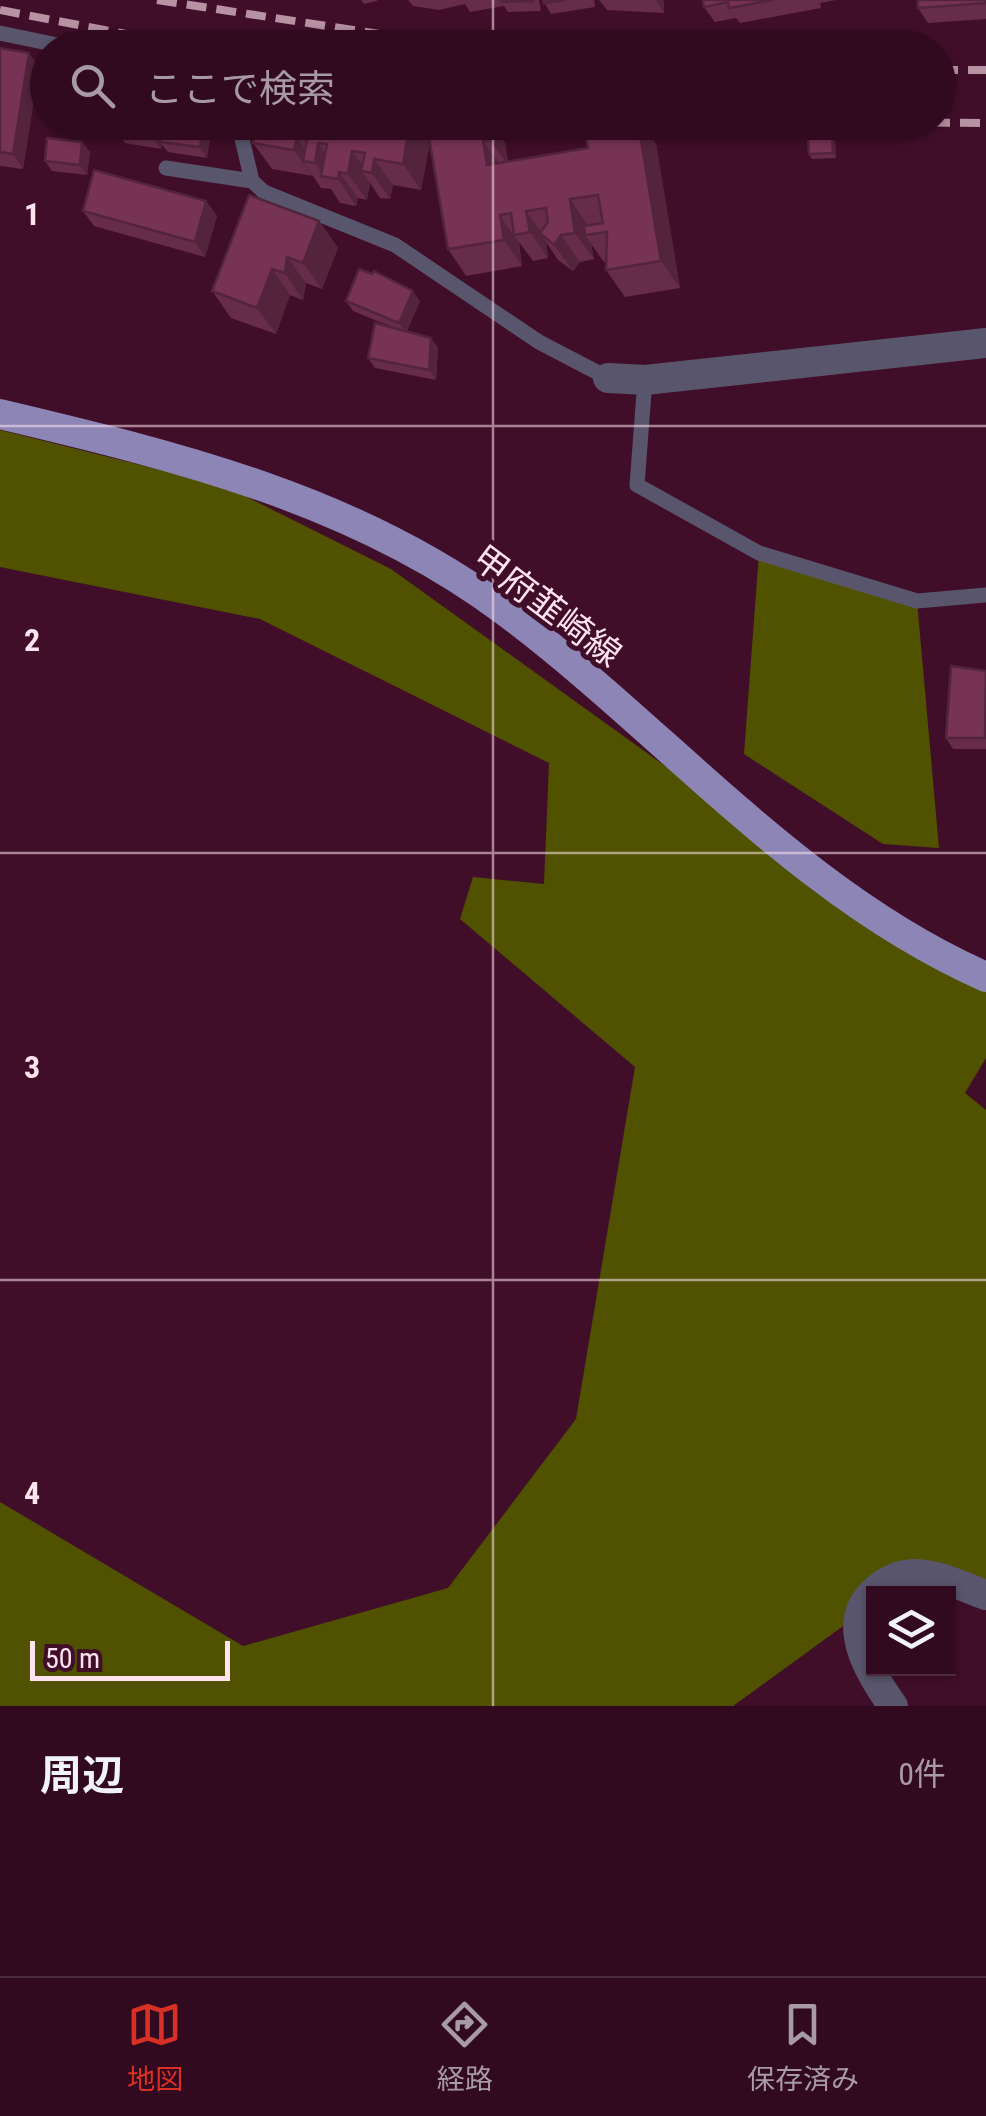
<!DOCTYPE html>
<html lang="ja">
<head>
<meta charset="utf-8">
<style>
	:root { --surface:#310a1f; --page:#391328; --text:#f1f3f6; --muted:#a89aa4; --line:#4c2b3d; --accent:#d93025 }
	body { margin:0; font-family:"Roboto Condensed","Noto Sans JP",sans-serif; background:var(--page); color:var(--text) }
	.controls { position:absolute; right:30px; bottom:30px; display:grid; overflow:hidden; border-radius:0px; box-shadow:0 2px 8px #0004 }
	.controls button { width:90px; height:90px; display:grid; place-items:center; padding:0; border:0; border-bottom:2px solid var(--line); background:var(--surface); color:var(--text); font:50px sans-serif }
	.scale { position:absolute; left:30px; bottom:25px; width:200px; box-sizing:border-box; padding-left:10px; border:5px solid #ffe3ee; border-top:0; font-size:28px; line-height:35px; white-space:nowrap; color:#ffe3ee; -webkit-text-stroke:8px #410e29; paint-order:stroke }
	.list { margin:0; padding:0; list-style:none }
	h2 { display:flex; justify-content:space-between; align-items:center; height:130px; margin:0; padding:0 40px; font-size:42px }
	h2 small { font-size:32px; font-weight:400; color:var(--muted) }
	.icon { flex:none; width:55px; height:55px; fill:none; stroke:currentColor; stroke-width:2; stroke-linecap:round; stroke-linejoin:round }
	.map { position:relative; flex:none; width:986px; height:1706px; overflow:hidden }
	.search { position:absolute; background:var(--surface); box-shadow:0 2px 8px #0004; left:30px; right:30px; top:30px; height:110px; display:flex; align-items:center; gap:25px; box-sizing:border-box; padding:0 35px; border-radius:55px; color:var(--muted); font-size:38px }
	.sheet { height:270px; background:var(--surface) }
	nav { display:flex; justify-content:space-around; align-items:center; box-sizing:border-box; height:140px; border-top:2px solid var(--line); background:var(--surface); font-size:28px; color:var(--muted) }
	nav a { display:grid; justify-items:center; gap:5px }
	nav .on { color:var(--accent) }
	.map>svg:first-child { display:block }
	.green { fill:#505200 }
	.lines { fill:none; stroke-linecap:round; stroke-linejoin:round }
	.service { stroke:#59556d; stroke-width:15 }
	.minor { stroke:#59556d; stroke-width:30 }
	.primary { stroke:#8d85b5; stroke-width:30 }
	.rail { stroke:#b692a3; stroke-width:8; stroke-dasharray:20 10; stroke-linecap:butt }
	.wall { fill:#662c49 }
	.shaded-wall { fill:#53243c }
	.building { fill:#735; stroke:#53243c; stroke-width:2.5 }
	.grid { fill:none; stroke:#ffe3ee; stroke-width:2.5; stroke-opacity:0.55 }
	.labels { text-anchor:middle; stroke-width:10; stroke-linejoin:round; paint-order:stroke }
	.street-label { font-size:35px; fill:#ffe3ee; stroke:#410e29 }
	.grid-label { font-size:32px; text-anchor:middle; font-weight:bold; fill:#ffe3ee; stroke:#410e29; stroke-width:10; stroke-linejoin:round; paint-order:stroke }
</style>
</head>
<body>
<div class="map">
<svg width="986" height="1706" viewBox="0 0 986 1706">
	<rect width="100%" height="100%" fill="#410e29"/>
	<path class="green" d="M0,430L225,486L391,569L679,776L811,889L886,938L986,991V1058L965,1093L986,1110V1595L930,1576L861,1613L733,1706H0V1502L243,1646L448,1588L576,1419L635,1067L460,919L473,877L544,884L549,763L260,619L0,567Z
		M759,553L917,601L939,848L883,844L744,754Z"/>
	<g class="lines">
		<path class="service" d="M0,33L72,48
			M238,122L252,181L264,192L395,245L539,342L608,378
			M166,168L252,181
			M645,380L637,485L759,553L917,601L986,595"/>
		<path class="minor" d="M608,378L645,380L986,343
			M893,1706C870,1674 837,1622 877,1589C888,1580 898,1575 912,1574C937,1573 963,1587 986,1595"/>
		<path class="primary" d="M0,414C177,456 357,500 505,611C667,732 798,894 986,977"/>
		<path class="rail" d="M157,0L471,48
			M0,10L199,48
			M938,70H986
			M840,122L986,123"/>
	</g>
	<path class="wall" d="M361,0H377V1L364,4Z
		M408,0H539L541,11L508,12L504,6L470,12L465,4L439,10L413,6Z
		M543,0H594L595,7L551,14Z
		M599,0H664V13L607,10Z
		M703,0H836L820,3L821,8L740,23L736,18L715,22L704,7Z
		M986,0V19L928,23L918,8Z
		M0,48L29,53L39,68L23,169L0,166Z
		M119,122H211L212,124L207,158L168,152L162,145L161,149L125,143L118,132Z
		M257,122L428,133L450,122H491L505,143L508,162L656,144L680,288L625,297L606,270V261L604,262L591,244L594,259L580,262L573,271L558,260L546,242L548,258L533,261L519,242L522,266L466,276L448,249L430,142L421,190L393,185L390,199L380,198L370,183L367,200L358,198L356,206L340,203L331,189L321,188L313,176L272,169L253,143Z
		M835,141L836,158L812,159L809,154Z
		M82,142L90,152L87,175L52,171L45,161Z
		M206,201L217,216L205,257L94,226L83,211Z
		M319,221L338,248L322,289L306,283L303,300L290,295L276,334L231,318L212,291Z
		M346,301H420L407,331L431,338L438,348L436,380L375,368L368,358L392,327L353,311Z
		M986,671V749H953L946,738Z"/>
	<path class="shaded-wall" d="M656,0H664V13Z
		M29,53L39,68L23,169L13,154Z
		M158,122H167L161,142L162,145L161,149L154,139Z
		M204,122H211L212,124L207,158L200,147Z
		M410,122H421L431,137L421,190L403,164Z
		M488,122H491L505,143L509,166L490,140Z
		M638,122H641L656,144L680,288L661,261Z
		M832,136L835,141L836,158L833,153Z
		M297,138L315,163L303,161L313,177L294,150Z
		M483,141L502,167L487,165Z
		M82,142L90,152L87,175L80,165Z
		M318,143L337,169L324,177L315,163Z
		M352,151L367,172L361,171L370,183L367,200L348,174Z
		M374,159L393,185L390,199L372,173Z
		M339,172L358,198L356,206L338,179Z
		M570,199L588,226L585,235L591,244L594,259L575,233Z
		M206,201L217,216L205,257L195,242Z
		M526,211L545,237L540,233L546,242L548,258L530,232Z
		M500,215L518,242L522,266L504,240Z
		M319,221L338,248L322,289L303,263Z
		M561,235L580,262L573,271L554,245Z
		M287,257L306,283L303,300L285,273Z
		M272,269L290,295L276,334L257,308Z
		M413,291L420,301L406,333L399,323Z
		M431,338L438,348L436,380L429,370Z"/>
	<path class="building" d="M501,0H533V1L501,2Z
		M543,0H566L544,3Z
		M703,0H773L729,8L728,2L704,7Z
		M918,0H986V3L918,8Z
		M0,48L29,53L13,154L0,152Z
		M119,122H158L154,139L118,132Z
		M164,122H204L200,147L161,142Z
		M257,122H410L403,164L374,159L372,173L361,171L365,153L352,151L348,174L339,172L338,179L321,176L327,144L318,143L315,163L303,161L307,140L297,138L294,150L253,143Z
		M450,122H488L490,140L483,141L487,165L588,148L584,126L607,122H638L661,261L606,270L607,232L585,235L584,226L603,223L598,195L570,199L575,233L561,235L554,245L540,233L548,222L546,208L526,211L530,232L514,235L511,213L500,215L504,240L448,249L427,126Z
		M832,136L833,153L809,154L808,138Z
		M47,138L82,142L80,165L45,161Z
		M94,170L206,201L195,242L83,211Z
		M249,195L319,221L303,263L287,257L285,273L272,269L257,308L212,291Z
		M359,269L372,274L374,271L413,291L399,323L346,301Z
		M375,323L431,338L429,370L368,358Z
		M951,666L986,671L985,738H946Z"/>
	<path class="grid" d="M493,0V48M493,122V1706M0,426H986M0,853H986M0,1280H986"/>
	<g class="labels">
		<g class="street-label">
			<text transform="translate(547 606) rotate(37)" y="12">甲府韮崎線</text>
		</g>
	</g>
	<g class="grid-label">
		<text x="32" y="225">1</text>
		<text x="32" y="651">2</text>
		<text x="32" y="1078">3</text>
		<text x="32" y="1504">4</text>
	</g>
</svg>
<div class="controls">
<button><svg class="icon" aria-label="layers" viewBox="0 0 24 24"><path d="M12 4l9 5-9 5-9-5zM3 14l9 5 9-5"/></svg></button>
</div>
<div class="scale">50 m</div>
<div class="search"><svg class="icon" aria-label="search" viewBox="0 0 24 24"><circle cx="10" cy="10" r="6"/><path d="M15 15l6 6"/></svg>ここで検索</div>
</div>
<section class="sheet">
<h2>周辺<small>0件</small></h2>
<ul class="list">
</ul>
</section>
<nav>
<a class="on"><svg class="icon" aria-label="map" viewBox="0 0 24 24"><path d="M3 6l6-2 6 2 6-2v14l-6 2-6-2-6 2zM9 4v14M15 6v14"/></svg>地図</a>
<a><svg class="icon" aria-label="directions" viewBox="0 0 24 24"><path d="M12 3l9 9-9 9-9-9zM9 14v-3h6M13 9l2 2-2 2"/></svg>経路</a>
<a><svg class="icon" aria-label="saved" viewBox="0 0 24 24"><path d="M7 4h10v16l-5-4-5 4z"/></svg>保存済み</a>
</nav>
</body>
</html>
